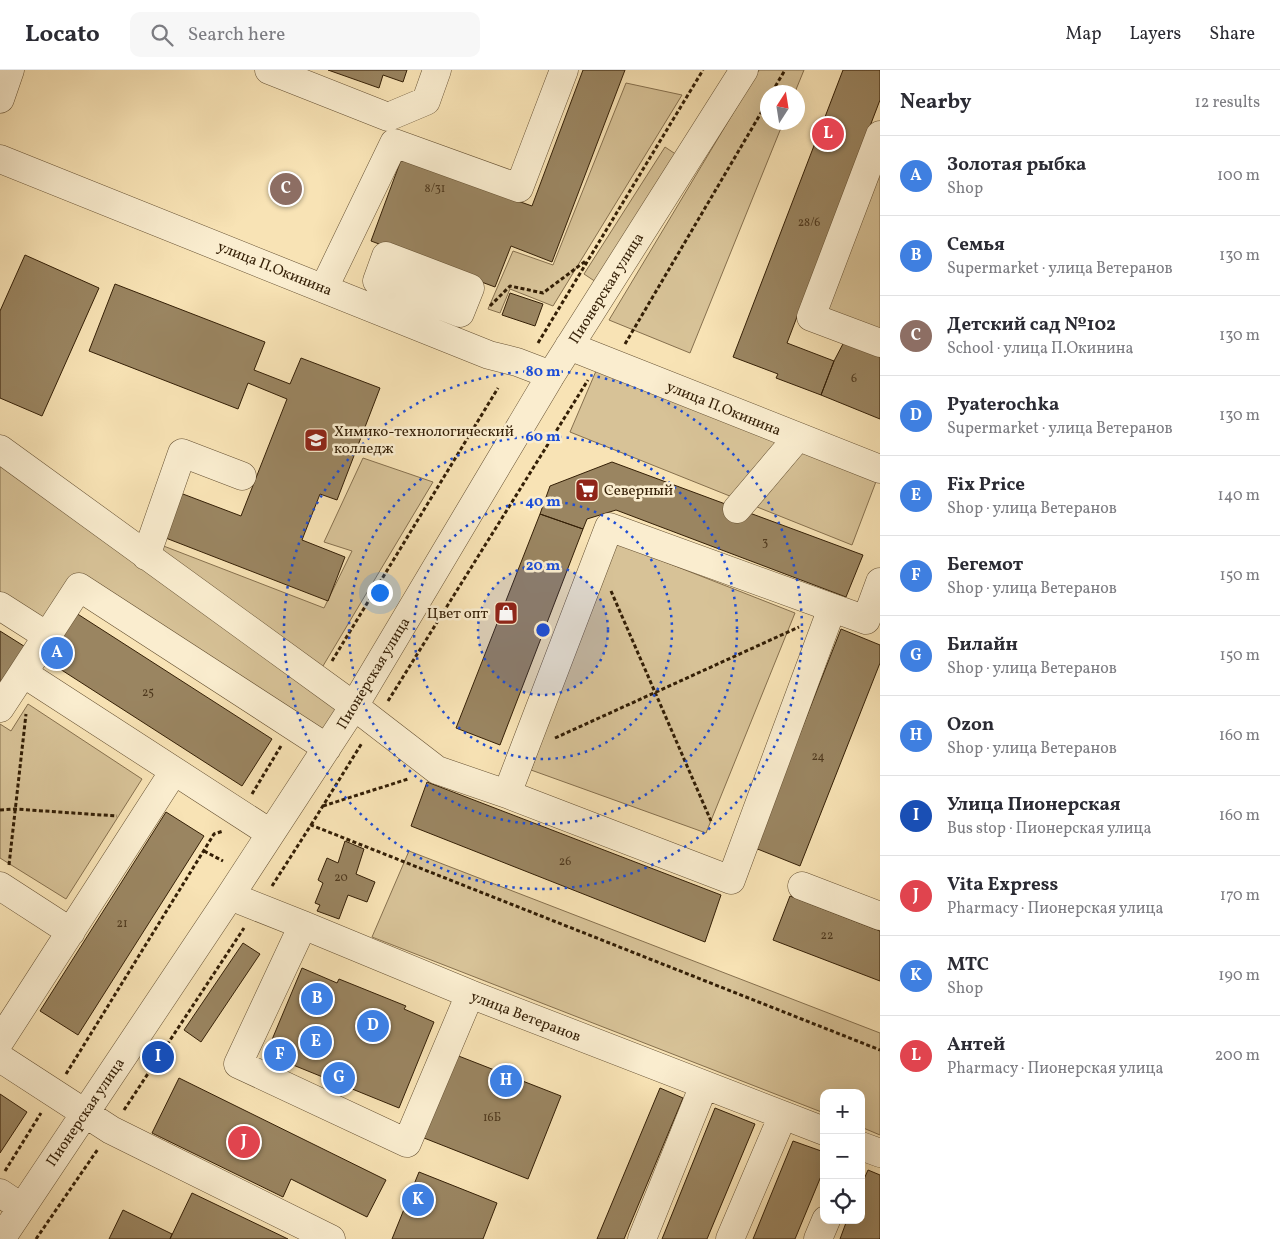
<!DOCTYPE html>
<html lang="en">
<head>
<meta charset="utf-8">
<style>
	:root { --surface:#fff; --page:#f7f7f7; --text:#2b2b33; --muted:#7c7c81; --line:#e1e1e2; --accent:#b45309 }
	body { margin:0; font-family:Vollkorn,serif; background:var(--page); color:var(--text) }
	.controls { position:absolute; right:15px; bottom:15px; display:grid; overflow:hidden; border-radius:10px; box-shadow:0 5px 20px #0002 }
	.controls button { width:45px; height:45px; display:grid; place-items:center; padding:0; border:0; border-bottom:1px solid var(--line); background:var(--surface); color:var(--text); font:25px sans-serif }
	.compass { position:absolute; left:760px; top:15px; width:45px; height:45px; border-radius:50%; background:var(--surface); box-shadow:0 5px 20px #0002; rotate:12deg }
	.you { position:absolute; left:379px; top:522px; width:18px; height:18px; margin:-12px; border:4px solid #fff; border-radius:50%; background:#1a73e8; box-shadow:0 0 0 8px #1a73e833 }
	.badge { display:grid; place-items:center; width:32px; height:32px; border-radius:50%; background:var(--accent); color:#fff; font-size:16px; font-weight:700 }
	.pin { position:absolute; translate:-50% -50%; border:2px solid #fff; box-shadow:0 1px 5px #0006 }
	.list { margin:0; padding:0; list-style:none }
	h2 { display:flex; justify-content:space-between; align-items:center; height:65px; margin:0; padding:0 20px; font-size:21px }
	h2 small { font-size:16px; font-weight:400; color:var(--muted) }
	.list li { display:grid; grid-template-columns:32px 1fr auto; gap:15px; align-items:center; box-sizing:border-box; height:80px; padding:0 20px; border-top:1px solid var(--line) }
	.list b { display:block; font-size:19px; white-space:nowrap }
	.list p { margin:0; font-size:16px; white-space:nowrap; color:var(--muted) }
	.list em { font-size:16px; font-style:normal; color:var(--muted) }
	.icon { flex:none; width:28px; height:28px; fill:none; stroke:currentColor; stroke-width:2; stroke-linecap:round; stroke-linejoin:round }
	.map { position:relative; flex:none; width:880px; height:1169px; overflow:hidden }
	header { display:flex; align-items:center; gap:30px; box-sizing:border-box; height:70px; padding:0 25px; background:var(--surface); border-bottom:1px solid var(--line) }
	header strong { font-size:24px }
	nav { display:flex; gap:28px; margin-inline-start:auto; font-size:18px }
	.search { width:350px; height:45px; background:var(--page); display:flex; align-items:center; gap:12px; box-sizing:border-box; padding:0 18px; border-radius:10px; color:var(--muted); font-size:19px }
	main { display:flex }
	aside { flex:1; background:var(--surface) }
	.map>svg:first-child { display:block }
	.green { fill:#d7c297; stroke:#86704e }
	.building { fill:#9a8561; stroke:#341f06 }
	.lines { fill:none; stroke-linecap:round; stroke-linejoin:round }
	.minor-casing { stroke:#655032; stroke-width:29 }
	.path { stroke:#341f06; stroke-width:3; stroke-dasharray:4 2.5; stroke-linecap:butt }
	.minor { stroke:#faedcf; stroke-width:28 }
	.ring { fill:none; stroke:#1d4ed8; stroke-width:2.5; stroke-dasharray:2.5 5 }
	.labels { text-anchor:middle; stroke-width:5; stroke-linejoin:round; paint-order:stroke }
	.number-label { font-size:12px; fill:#4e381d }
	.street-label { font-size:15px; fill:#341f06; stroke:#faedcf }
	.poi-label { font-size:15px; fill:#341f06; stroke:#faedcf; text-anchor:start }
	.centre { fill:#1d4ed8; stroke:#faedcf; stroke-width:2.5 }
	.ring-label { font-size:15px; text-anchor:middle; font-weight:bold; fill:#1d4ed8; stroke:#faedcf; stroke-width:5; stroke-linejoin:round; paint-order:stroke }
</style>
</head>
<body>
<header>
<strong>Locato</strong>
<div class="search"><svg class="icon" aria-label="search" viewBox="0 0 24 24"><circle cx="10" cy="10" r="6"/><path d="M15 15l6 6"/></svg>Search here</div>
<nav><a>Map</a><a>Layers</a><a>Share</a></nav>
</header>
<main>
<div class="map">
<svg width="880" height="1169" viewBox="0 0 880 1169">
	<rect width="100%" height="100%" fill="#f8e3b5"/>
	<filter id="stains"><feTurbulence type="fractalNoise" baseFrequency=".004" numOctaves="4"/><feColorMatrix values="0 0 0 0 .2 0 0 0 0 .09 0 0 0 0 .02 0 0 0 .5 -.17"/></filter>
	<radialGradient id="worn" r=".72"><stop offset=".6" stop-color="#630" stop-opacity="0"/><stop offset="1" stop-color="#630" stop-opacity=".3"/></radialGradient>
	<path class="green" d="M759,0H804L795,22H768V52L783,53L690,283L609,250Z
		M626,13L682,25L553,236L510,219L500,243L488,239L513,181L553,195Z
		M880,75V269L816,246Z
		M665,77L680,87L599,214L584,204Z
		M596,301L877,409L852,475L570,362Z
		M363,388L433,412L320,601L159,486L161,475L324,538L352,481L324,472Z
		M0,393L339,637L321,664L76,507L46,551L0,522Z
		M614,472L795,543L706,763L531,700Z
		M28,634L142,709L66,829L0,788V654L11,661Z
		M409,781L880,963V1065L861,1057V1023H824V1043L372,867Z"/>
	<path class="building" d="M328,0H407L403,12L383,5L379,18Z
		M583,0H625L552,192L511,176L495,217L371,171L401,90L532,136Z
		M843,0H880V30L787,273L834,291L821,325L776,308L778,304L733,287Z
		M25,185L99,218L42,346L0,328V241Z
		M115,214L265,272L254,300L290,314L301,288L380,318L337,430L320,424L302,470L345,487L328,531L158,465L175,421L241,446L287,329L248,313L238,339L89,281Z
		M510,223L543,234L535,256L502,245Z
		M845,270L880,283V349L821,325L834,291Z
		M612,392L863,485L846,527L616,440L587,449L583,459L540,444L550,416Z
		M540,444L583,459L500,675L456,658Z
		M76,543L272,669L242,716L46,590Z
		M841,559L880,575V593L800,796L755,778Z
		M0,561L27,578L0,619Z
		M427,712L721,825L705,872L411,756Z
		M166,742L204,766L78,965L40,941Z
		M345,771L364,779L356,804L375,812L367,832L348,825L339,849L317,841L320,835L315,833L323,813L318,810L327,788L338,793Z
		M790,826L880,861V911L773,870Z
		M243,873L260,884L201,972L184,960Z
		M302,898L337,913L339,909L406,936L404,939L434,952L399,1038L266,984Z
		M456,985L561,1026L528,1109L424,1068Z
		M179,1008L386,1110L367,1147L291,1109L283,1127L152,1063Z
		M660,1018L683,1028L624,1169H597Z
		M0,1024L27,1042L0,1083Z
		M715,1038L755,1054L707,1169H662Z
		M793,1071L824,1082V1099L795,1169H753Z
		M868,1100L880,1105V1168L879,1169H840L847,1150H861V1116Z
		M419,1102L497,1133L483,1169H392Z
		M192,1123L288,1169H170Z
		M123,1140L172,1164L170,1169H109Z"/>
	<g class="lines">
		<g class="minor-casing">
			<path id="minor" d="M269,0L388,47L426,31L437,0
				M0,29L10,0
				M880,65L811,247L880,273
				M0,89L489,285L517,292L551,305
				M386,186L470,218L460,243L377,211Z
				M324,218L394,73L519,118L564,0
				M569,276L880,399
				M0,379L354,636L437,700L507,724L731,810L832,538
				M737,439L798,367
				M146,486L182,383L242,406
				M0,536L47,566
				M23,603L79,517L327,678
				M0,638L23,603L270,763
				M507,724L609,457L866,550L880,512
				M0,816L71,862
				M802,816L880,846
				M230,826L303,855L470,924L824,1061
				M303,855L238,994L407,1073L470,924
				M0,971L174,701
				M0,988L111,1060L331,1169
				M861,1076L880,1083
				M0,1123L21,1137
				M1,1169L230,826L354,636L551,305L744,0
				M642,1169L704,1015
				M730,1169L783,1045
				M818,1169L826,1150"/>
		</g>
		<path class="path" d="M772,22L785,0
			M490,236L510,216L543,223L587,190
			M538,273L703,0
			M625,274L768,31
			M611,521L711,751
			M332,591L498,318
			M388,631L588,310
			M555,668L799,557
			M252,724L281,676
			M323,736L408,709
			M0,740L15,739L117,746
			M311,755L362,673
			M204,781L223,791
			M9,795L26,644
			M272,816L311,755L880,980
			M66,1004L214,764L223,761
			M124,1040L244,858
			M5,1101L41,1043
			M36,1169L98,1079"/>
		<use href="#minor" class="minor"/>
	</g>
	<circle cx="543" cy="560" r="65" fill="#1d4ed8" fill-opacity=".12"/>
	<g class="ring">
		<circle cx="543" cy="560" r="65"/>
		<circle cx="543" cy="560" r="129"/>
		<circle cx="543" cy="560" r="194"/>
		<circle cx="543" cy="560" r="259"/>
	</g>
	<defs>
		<g id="university-square" transform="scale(1.25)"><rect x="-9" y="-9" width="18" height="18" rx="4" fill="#8f2418" stroke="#faedcf"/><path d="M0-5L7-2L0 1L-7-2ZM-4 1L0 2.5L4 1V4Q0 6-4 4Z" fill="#fff"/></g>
		<g id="supermarket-square" transform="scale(1.25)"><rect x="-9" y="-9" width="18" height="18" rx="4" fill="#8f2418" stroke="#faedcf"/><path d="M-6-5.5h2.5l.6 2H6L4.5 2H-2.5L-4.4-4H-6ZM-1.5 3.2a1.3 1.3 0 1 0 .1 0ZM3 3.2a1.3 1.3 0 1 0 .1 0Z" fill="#fff"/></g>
		<g id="shop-square" transform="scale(1.25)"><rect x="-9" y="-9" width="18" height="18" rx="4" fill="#8f2418" stroke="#faedcf"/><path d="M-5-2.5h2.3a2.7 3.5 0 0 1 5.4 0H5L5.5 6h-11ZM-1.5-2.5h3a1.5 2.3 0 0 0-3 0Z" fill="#fff"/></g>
	</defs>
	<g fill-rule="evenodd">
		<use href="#university-square" x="316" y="370"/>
		<use href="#supermarket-square" x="587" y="420"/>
		<use href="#shop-square" x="506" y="543"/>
	</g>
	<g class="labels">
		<g class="number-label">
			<text x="435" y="122">8/31</text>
			<text x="809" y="156">28/6</text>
			<text x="854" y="312">6</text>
			<text x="765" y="476">3</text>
			<text x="148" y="626">25</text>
			<text x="818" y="690">24</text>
			<text x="565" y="795">26</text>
			<text x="341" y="811">20</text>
			<text x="122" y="857">21</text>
			<text x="827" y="869">22</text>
			<text x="492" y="1051">16Б</text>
		</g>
		<g class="street-label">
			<text transform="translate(275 198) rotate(22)" y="5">улица П.Окинина</text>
			<text transform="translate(606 218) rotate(-58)" y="5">Пионерская улица</text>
			<text transform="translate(724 338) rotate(22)" y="5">улица П.Окинина</text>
			<text transform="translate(373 603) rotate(-59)" y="5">Пионерская улица</text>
			<text transform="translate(526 946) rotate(21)" y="5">улица Ветеранов</text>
			<text transform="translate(85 1042) rotate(-56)" y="5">Пионерская улица</text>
		</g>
		<g class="poi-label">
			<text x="334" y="366">Химико-технологический<tspan x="334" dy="17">колледж</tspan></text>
			<text x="604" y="425">Северный</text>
			<text x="488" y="548" text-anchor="end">Цвет опт</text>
		</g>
	</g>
	<circle cx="543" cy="560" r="8" class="centre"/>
	<g class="ring-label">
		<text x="543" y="306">80 m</text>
		<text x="543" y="371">60 m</text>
		<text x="543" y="436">40 m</text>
		<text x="543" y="500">20 m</text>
	</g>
	<rect width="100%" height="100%" filter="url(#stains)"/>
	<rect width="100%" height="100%" fill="url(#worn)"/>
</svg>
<div class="controls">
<button>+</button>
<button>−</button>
<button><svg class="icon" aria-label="locate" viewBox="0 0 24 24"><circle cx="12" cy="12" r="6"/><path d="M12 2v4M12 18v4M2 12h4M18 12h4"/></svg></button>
</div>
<svg class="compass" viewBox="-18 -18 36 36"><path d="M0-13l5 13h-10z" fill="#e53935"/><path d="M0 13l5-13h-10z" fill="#7c7c81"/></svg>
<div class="you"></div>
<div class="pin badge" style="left:57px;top:583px;background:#3f7fe0">A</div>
<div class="pin badge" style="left:317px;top:929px;background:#3f7fe0">B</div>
<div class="pin badge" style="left:286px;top:119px;background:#8d6e63">C</div>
<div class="pin badge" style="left:373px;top:956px;background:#3f7fe0">D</div>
<div class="pin badge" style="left:316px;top:972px;background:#3f7fe0">E</div>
<div class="pin badge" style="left:280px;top:985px;background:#3f7fe0">F</div>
<div class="pin badge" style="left:339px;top:1008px;background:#3f7fe0">G</div>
<div class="pin badge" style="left:506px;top:1011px;background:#3f7fe0">H</div>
<div class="pin badge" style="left:158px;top:987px;background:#1a4fb4">I</div>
<div class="pin badge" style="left:244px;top:1072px;background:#e0444e">J</div>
<div class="pin badge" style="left:418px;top:1130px;background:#3f7fe0">K</div>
<div class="pin badge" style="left:828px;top:64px;background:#e0444e">L</div>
</div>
<aside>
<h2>Nearby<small>12 results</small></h2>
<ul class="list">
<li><span class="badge" style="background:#3f7fe0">A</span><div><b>Золотая рыбка</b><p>Shop</p></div><em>100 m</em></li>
<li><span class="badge" style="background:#3f7fe0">B</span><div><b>Семья</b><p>Supermarket · улица Ветеранов</p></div><em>130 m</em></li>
<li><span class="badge" style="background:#8d6e63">C</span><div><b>Детский сад №102</b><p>School · улица П.Окинина</p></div><em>130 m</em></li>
<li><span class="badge" style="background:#3f7fe0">D</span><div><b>Pyaterochka</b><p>Supermarket · улица Ветеранов</p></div><em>130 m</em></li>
<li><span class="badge" style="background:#3f7fe0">E</span><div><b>Fix Price</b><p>Shop · улица Ветеранов</p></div><em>140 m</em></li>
<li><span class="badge" style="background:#3f7fe0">F</span><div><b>Бегемот</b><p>Shop · улица Ветеранов</p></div><em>150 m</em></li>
<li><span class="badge" style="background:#3f7fe0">G</span><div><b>Билайн</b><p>Shop · улица Ветеранов</p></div><em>150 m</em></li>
<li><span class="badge" style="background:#3f7fe0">H</span><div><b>Ozon</b><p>Shop · улица Ветеранов</p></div><em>160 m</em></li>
<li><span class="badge" style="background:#1a4fb4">I</span><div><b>Улица Пионерская</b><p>Bus stop · Пионерская улица</p></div><em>160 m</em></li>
<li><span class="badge" style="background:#e0444e">J</span><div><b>Vita Express</b><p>Pharmacy · Пионерская улица</p></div><em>170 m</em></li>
<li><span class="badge" style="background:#3f7fe0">K</span><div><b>МТС</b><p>Shop</p></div><em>190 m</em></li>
<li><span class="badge" style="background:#e0444e">L</span><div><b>Антей</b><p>Pharmacy · Пионерская улица</p></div><em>200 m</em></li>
</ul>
</aside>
</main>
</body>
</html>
